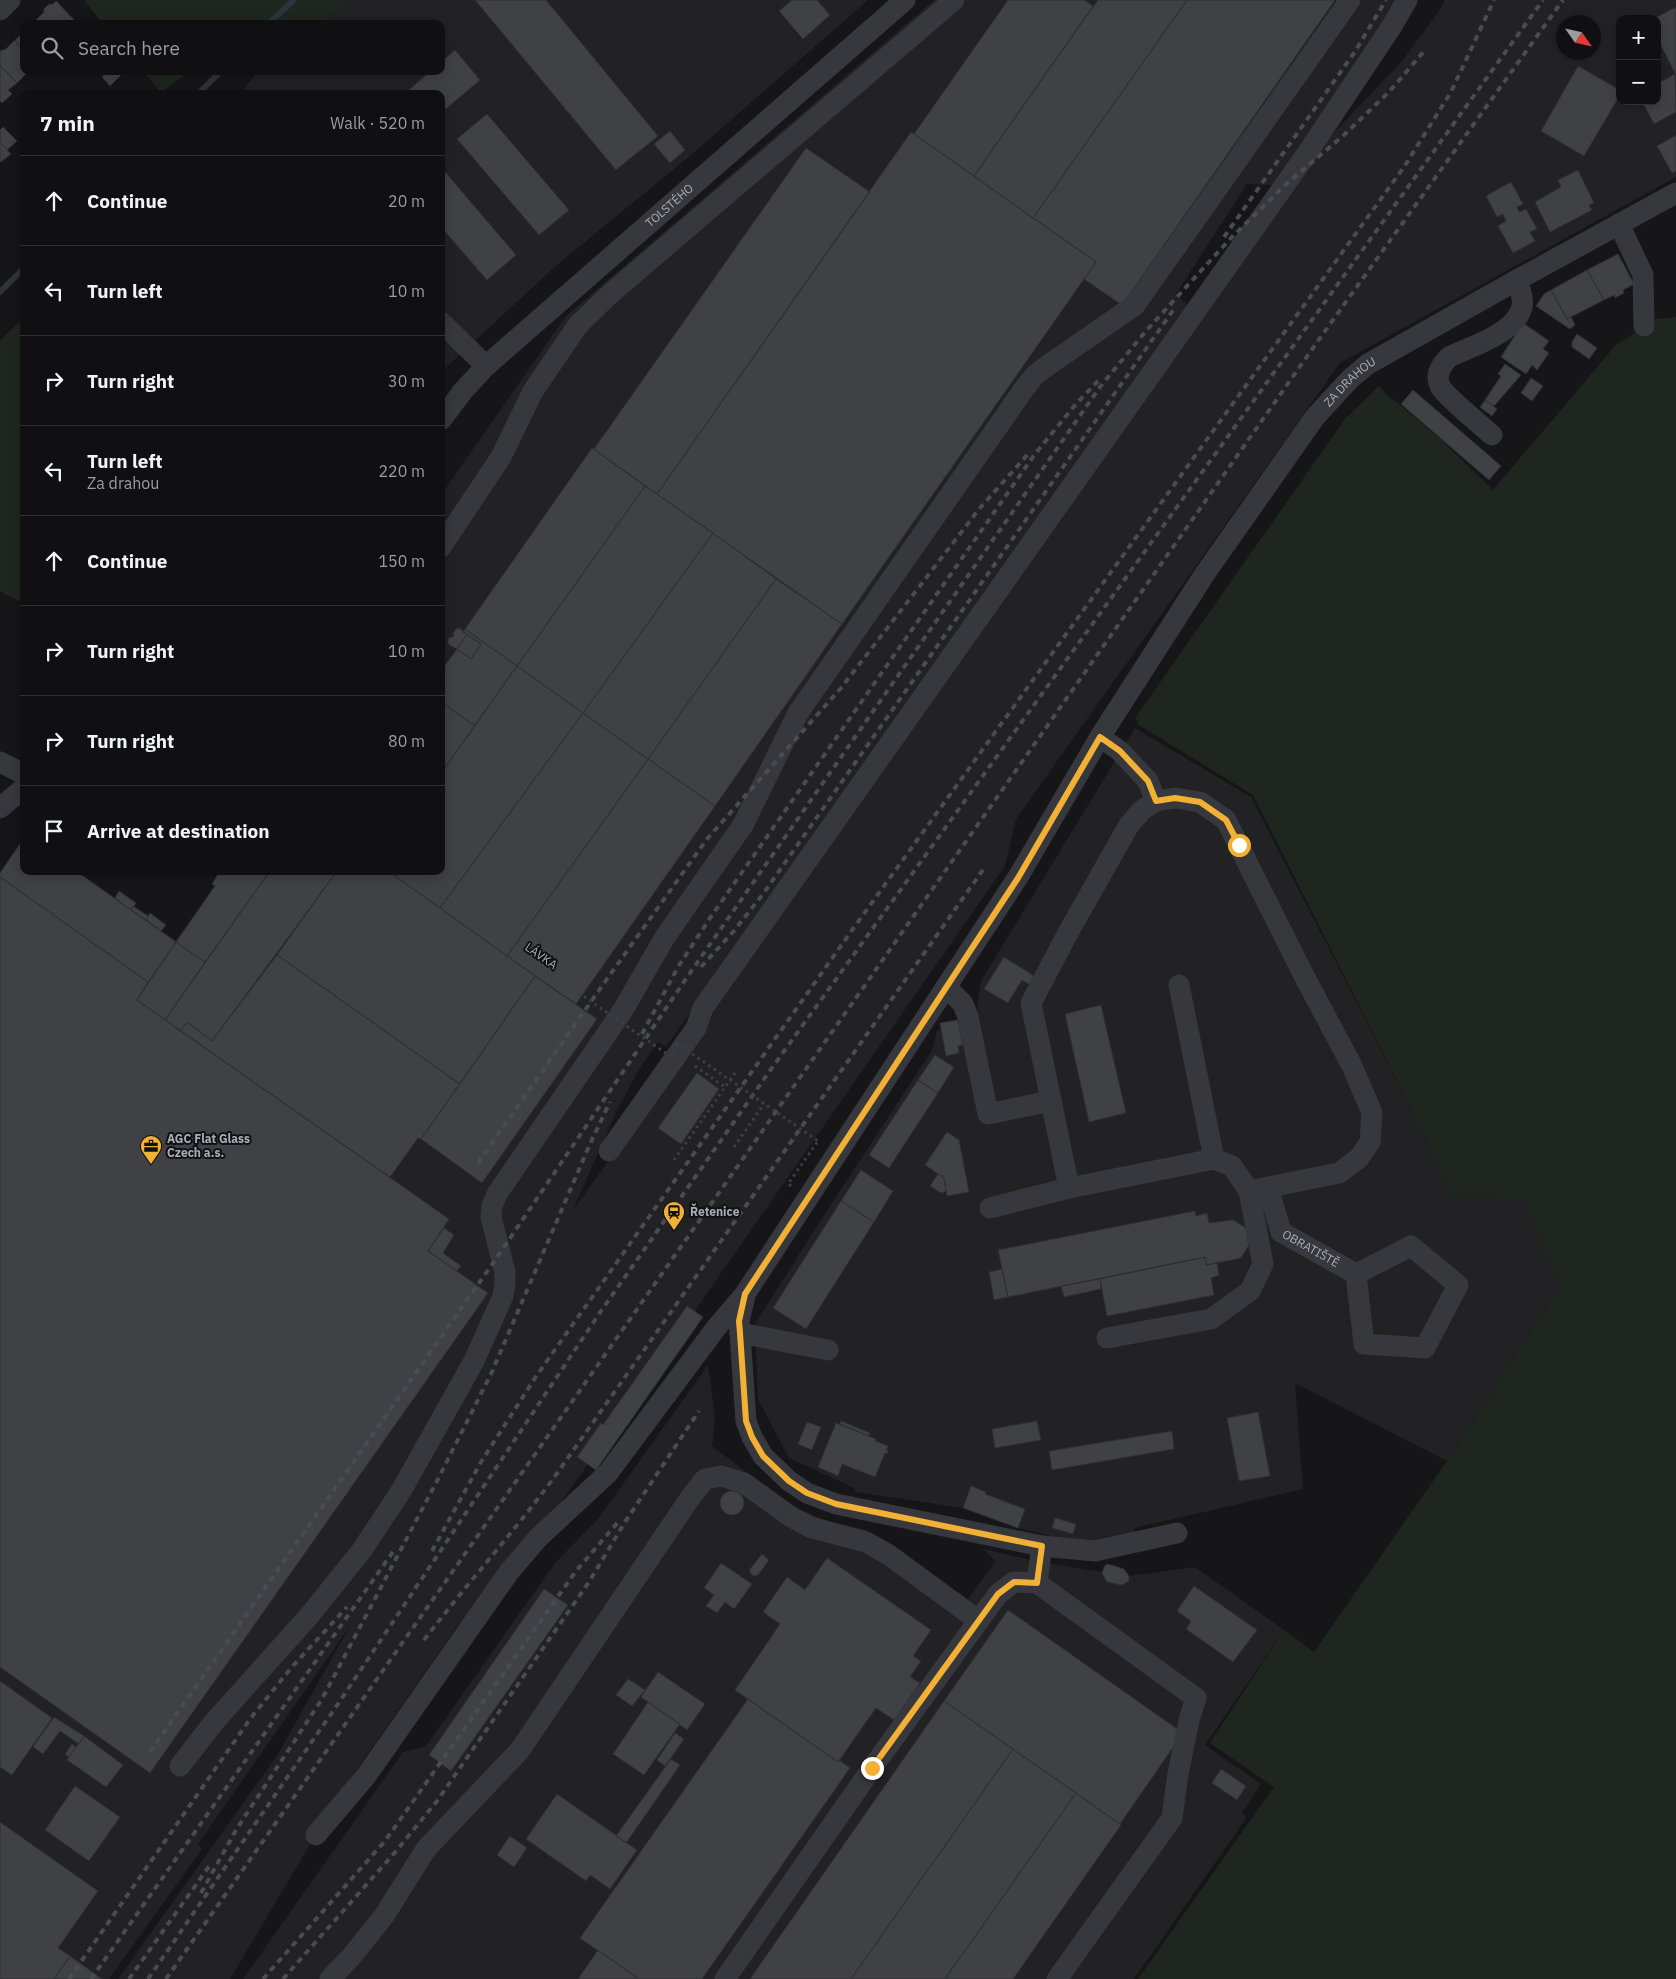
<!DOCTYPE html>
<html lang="en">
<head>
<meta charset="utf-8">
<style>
	:root { --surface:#101012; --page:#19191b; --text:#f1f3f6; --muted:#9c9d9f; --line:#303032 }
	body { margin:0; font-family:"IBM Plex Sans",sans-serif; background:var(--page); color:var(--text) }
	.controls { position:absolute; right:15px; top:15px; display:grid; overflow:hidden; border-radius:10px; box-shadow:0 2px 12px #0003 }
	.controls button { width:45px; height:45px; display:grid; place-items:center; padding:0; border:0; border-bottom:1px solid var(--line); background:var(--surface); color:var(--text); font:25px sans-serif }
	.compass { position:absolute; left:1556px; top:15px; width:45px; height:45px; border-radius:50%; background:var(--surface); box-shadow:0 2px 12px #0003; rotate:124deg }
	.stop { position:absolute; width:15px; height:15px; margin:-11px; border:4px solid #f2b134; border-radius:50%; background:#fff }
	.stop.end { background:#f2b134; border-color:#fff; box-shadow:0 1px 5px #0008 }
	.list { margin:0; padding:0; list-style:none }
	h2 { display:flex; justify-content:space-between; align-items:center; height:65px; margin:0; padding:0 20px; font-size:21px }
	h2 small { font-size:16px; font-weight:400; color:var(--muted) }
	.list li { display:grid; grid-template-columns:32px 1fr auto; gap:15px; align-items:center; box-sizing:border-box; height:90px; padding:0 20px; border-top:1px solid var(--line) }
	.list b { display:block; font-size:19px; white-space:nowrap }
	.list p { margin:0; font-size:16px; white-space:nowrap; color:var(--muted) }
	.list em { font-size:16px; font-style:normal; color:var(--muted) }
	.icon { flex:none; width:28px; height:28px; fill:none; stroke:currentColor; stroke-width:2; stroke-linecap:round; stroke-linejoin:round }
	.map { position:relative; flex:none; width:1676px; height:1979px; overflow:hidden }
	.search { position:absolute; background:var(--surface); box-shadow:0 2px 12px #0003; left:20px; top:20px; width:425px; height:55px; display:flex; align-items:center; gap:12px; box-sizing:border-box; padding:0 18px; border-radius:10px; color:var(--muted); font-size:19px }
	.panel { position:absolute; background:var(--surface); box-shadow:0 2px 12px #0003; left:20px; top:90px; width:425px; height:785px; border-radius:10px }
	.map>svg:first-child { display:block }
	.built { fill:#222225; fill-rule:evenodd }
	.green { fill:#1e261f }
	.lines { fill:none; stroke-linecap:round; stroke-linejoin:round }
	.stream { stroke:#2c353c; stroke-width:6 }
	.building { fill:#404145; stroke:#303034 }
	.path { stroke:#3d3f44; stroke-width:3; stroke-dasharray:2.5 4; stroke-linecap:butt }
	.minor { stroke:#37383d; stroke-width:21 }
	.rail { stroke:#4a4c52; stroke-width:4; stroke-dasharray:6 5; stroke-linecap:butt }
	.path-bridge { stroke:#3d3f44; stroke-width:3; stroke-dasharray:2.5 4; stroke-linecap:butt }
	.route { stroke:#f2b134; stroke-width:6 }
	.labels { text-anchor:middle; stroke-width:4; stroke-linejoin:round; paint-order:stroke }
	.street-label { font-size:12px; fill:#a8adb8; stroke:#111113 }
	.poi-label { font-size:12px; font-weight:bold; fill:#a8adb8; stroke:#111113; text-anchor:start }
</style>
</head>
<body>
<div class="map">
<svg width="1676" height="1979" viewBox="0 0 1676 1979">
	<rect width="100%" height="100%" fill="#161618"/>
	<path class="built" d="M348,0H868L691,155L557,265L441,372V94H240L258,71H441V24H316Z
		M934,0H1396L1360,60L1272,185L1247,184L1176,294L1188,305L666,1047L658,1042L638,1071L617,1110L573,1210L709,1022L711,1012L1328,139L1402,61L1439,11L1445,0H1676V177L1340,363L1016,819L1005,866L560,1504L459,1624L343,1789L230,1979H118L278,1754L350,1626L198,1844L202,1849L109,1979H0V873L24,838V871H76L176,941L215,886L212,884L220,871H441V495L566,316ZM1620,19H1657V101H1620ZM1564,22H1594V52H1564Z
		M1135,728L1251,797L1408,1102L1419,1130L1431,1148L1524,1197L1560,1286L1447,1461L1295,1383L1303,1489L1134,1528L1135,1534L1095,1542H1076L1018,1528L963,1508L856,1492L854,1488L789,1458L758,1399L755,1324L817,1226L932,1050L937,1030L941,1029L940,1023L976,1015L981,981Z
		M708,1365L715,1416L712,1446L789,1504L824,1520L866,1530L967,1600L996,1561L983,1549L1040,1562L1101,1572L1107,1564H1113L1124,1569L1129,1576L1195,1567L1284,1630L1205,1745L1261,1784L1242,1813L1247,1817L1134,1979H243L403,1752L426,1746L555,1563L598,1519Z"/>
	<path class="green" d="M84,0H350L318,24H103Z
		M143,71H189L161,93Z
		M24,317V604L0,591V341Z
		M1676,317V1979H1138L1274,1787L1210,1743L1284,1630L1314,1652L1447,1461L1560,1286L1523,1198L1451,1196L1431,1148L1419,1130L1408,1102L1253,795L1137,724L1138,722L1135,718L1345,419L1379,386L1387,395L1400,405L1489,480L1442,441L1493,490L1615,346L1655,319Z"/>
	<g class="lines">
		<path class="stream" d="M268,24L294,0
			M198,94L221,71
			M0,292L24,268"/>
	</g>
	<path class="building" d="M475,0H546L658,136L616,170Z
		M792,0H817L830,15L803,39L779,11Z
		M1008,0H1084L1093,6L974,176L914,134Z
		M1098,0H1187L1033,218L974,176Z
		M1187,0H1335L1122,305L1084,279L1096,262L1033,218Z
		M56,1L78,24H39L36,20L44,12V9L48,5L53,4Z
		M1676,7V75L1657,38V19H1653Z
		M24,32V50L15,40Z
		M15,40L24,50V71H29L17,83L0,65V51L6,49Z
		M455,50L480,80L441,113V94H404L431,71H441V62Z
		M0,65L17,83L8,90L12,94L2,103L0,101Z
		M1578,66L1620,90V95L1584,156L1541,131Z
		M108,71H122L124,72L110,86L102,77Z
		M1675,74L1676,112L1654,124L1642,101H1657V84Z
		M487,114L569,210L539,235L457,139Z
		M3,127L17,141L7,150L0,142V130Z
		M670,131L685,150L670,163L654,144Z
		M911,132L1096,262L842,624L657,494Z
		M1676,135V171L1672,173L1657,146Z
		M0,142L11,154L1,162L0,161Z
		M806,148L870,192L657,494L594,449Z
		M441,167L516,255L487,280L441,227Z
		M1578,170L1594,203L1589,205L1592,210L1550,232L1535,202L1561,187L1558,180Z
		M1511,182L1523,204L1517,207L1519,212L1526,209L1537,229L1530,232L1535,241L1513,253L1498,226L1506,221L1503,214L1497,217L1486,196Z
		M1618,254L1634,284L1623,290L1624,293L1615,298L1614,295L1604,300L1587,270Z
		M1587,270L1604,300L1567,319L1551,290Z
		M1551,290L1567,319L1571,317L1575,325L1570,329L1536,306L1544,294Z
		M1523,323L1549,341L1543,349L1549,353L1537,370L1532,365L1526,374L1501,357Z
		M1577,334L1597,348L1589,359L1572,347V342Z
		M1505,364L1521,375L1494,406L1485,400L1501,376L1498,374Z
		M1531,378L1543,386L1532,401L1521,393Z
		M1413,390L1501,466L1489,480L1401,404Z
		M1485,400L1497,409L1492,416L1480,407Z
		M592,448L645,486L517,666L465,629Z
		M645,486L713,533L583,713L517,666Z
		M713,533L776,579L648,759L583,713Z
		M776,579L842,624L715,806L648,759Z
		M459,628L467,634L457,649L448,644V641L449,638L454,636L453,633L456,629Z
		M465,629L517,666L475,726L441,702V671L457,649L471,659L481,644L463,632Z
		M467,634L481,644L471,659L457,649Z
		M517,666L583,713L440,908L388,871H441V773Z
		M441,702L475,726L441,773Z
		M583,713L648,759L507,956L440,908Z
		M648,759L715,806L576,1004L507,956Z
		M24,838V871H76L176,942L148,982L0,877V873Z
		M220,871H270L205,962L176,942L215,886L212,884Z
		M270,871H337L212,1041L187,1022L180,1031L165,1020Z
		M337,871H388L535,976L460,1084L277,955Z
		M0,877L148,982L137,1000L449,1219L428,1251L488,1293L150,1773L0,1667Z
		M119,891L136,903L131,910L115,898Z
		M133,906L148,916L146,920L131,910Z
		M150,913L166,925L161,931L146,920Z
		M176,942L205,962L165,1020L137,1000Z
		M277,955L460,1084L421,1139L418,1138L390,1177L180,1031L187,1022L212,1041Z
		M1004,957L1034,976L1029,984L1022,980L1008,1003L984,989Z
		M535,976L597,1019L482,1183L421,1139Z
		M1101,1005L1126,1113L1089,1122L1065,1014Z
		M958,1020L963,1045L958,1046L959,1053L946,1056L940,1023Z
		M935,1055L954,1067L938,1093L918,1080Z
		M697,1073L719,1089L681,1144L658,1128Z
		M918,1080L938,1093L889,1168L869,1155Z
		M947,1132L959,1140L969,1192L947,1196L944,1178L925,1165Z
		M861,1170L893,1191L874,1222L841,1201Z
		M938,1174L944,1178L946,1191L941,1193L930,1186Z
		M841,1201L874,1222L806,1329L773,1308Z
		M1195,1211L1196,1216L1207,1213L1209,1223L1233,1220L1246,1228L1249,1245L1241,1258L1206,1265L1205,1257L1008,1297L998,1250Z
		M444,1228L454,1235L443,1253L461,1266L457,1271L428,1251Z
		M1205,1257L1206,1265L1217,1263L1219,1275L1211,1278L1214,1295L1107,1316L1100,1279Z
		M1002,1269L1008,1297L994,1300L989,1272Z
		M1100,1279L1101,1289L1064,1297L1061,1286Z
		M687,1306L703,1317L596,1470L577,1457L601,1423L603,1425Z
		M1258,1412L1270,1476L1239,1481L1227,1418Z
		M841,1421L870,1433L869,1436L840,1424Z
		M1037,1421L1041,1440L995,1448L992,1429Z
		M807,1422L821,1427L812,1450L798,1444Z
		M836,1423L876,1439L875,1441L888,1446L886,1450L888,1451L887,1454L885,1453L875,1477L842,1464L838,1476L818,1467Z
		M1172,1431L1174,1449L1052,1470L1049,1451Z
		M971,1486L986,1492L985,1494L1025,1509L1018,1528L963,1508Z
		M720 1503a12 12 0 1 1 24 0a12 12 0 1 1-24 0Z
		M1055,1518L1076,1524L1073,1534L1052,1528Z
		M762,1554L769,1560L758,1575L753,1576L750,1572V1569Z
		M827,1558L931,1630L913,1656L921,1661L910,1677L920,1683L894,1720L876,1708L838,1762L735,1690L780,1624L763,1612L787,1577L805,1590Z
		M721,1563L752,1584L734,1609L725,1602L717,1613L706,1606L714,1595L704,1588Z
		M1107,1564L1124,1569L1129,1576V1581L1122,1585L1107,1582L1102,1573L1104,1567Z
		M1194,1586L1257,1630L1233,1662L1186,1629L1191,1621L1177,1611Z
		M544,1589L568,1605L451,1771L429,1755Z
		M1008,1610L1183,1733L1120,1824L944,1701Z
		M658,1672L705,1704L687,1730L641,1697Z
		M628,1679L645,1690L632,1706L616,1695Z
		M0,1681L52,1718L12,1775L0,1767Z
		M748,1699L838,1762L839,1760L850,1768L702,1979H639L580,1938Z
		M944,1701L1013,1749L851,1979H750Z
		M648,1702L680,1724L644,1775L613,1754Z
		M54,1717L84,1736L79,1744L60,1731L43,1754L33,1747Z
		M675,1733L684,1739L665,1766L657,1760Z
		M84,1736L123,1765L106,1787L67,1760Z
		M72,1744L76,1747L69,1757L65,1754Z
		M1013,1749L1076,1793L945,1979H851Z
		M671,1759L680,1765L626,1843L616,1836Z
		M1221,1769L1246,1786L1237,1800L1212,1783Z
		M75,1786L120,1817L89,1861L45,1830Z
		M1076,1793L1121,1825L1013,1979H945Z
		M557,1794L637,1850L610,1889L590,1875L586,1881L526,1839Z
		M0,1822L98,1891L58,1948L70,1956L54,1979H0Z
		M510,1836L527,1848L514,1867L497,1855Z
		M598,1950L639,1979H578Z
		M70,1956L102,1979H54Z"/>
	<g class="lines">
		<path class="path" d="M695,1066L725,1087
			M734,1147L764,1104
			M674,1160L735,1073
			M791,1186L788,1184L818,1141"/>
		<g class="minor">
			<path d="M0,10L10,0"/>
			<path d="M1619,224L1643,275L1644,326"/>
			<path d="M441,322L486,366"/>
			<path id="s1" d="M441,420L463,391L486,366L905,0"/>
			<path d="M1492,435C1482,426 1444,395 1440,386C1435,375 1441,365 1449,357C1472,346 1515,334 1522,307C1524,298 1519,288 1517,280"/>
			<path d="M441,547L501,457L533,391L578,325L610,294L954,0"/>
			<path d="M1100,737L1120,751L1148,781L1156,801"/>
			<path d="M0,762L24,774"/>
			<path d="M0,808L24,788"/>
			<path d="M1179,985L1214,1159"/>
			<path d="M946,987L963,1004L968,1017L988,1114L1051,1101"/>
			<path d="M609,1151L696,1028L703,1008L1308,152L1392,26L1407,0"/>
			<path id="s2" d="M1268,1187L1281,1232L1356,1274L1364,1344L1425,1348L1458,1285L1411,1246L1356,1274"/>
			<path d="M1069,1188L1031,1003L1069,931L1129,825L1142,810L1156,801L1175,798L1200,802L1226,820L1302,972L1352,1066L1372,1113L1370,1142L1359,1158L1339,1173L1249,1191"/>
			<path d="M990,1208L1069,1188L1214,1159L1232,1166L1249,1191L1263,1264L1250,1291L1211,1319L1107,1338"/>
			<path d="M745,1296L739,1321L740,1333L746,1421L752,1437L763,1456L789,1481L807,1493L836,1504L1042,1546L1095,1551L1177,1533"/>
			<path d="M740,1333L828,1350"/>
			<path d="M1037,1583L1042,1546"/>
			<path d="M180,1766L214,1722L309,1616L362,1550L401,1491L474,1361L503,1296L505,1284V1272L491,1217L492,1206L497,1194L623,1010L665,937L743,825L798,713L1024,389L1035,375L1047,366L1135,305L1350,0"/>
			<path id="s3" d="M316,1835L366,1776L509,1572L538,1538L608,1473L716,1328L745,1294L1018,877L1100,737L1204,575L1315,417L1350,379L1368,364L1517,280L1676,193"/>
			<path d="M330,1979L351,1957L384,1916L426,1849L520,1750L690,1498L705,1479L721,1476L744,1483L791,1517L810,1527L866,1542L889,1555L979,1621"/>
			<path d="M725,1979L872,1768L998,1594L1014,1582L1037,1583L1196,1698L1189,1720L1178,1774L1172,1818L1057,1979"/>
		</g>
		<path class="rail" d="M1224,237L1354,53L1386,0
			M701,967L733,932L763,894L1174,309
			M642,1034L678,967L710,918L1035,454L1076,404L1098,381
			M478,1163L602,986L707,839L841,688L980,508L1029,453
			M432,1551L481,1462L537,1375L855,926L1404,167L1451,92L1494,0
			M424,1640C466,1585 512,1534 553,1479L985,867
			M150,1752L500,1253L692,970L1100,387L1145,332L1231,238L1284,186L1344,135L1389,92L1426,49
			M201,1893L236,1830L322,1699L437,1481L491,1374L590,1144L610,1102
			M69,1979L250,1719L291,1668L347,1607
			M91,1979L395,1549
			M129,1979L210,1865
			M148,1979L340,1701L599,1314L769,1072L1543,0
			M166,1979L1320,338L1563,0
			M263,1979L385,1841L559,1595L576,1571L619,1521
			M283,1979L397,1850L437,1801L589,1582L625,1522L699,1411"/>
		<path class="path-bridge" d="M402,871L670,1056L678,1044L818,1141"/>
	</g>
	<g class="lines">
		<path class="route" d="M872,1768L998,1594L1014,1582L1037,1583L1042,1546L836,1504L807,1493L789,1481L763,1456L752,1437L746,1421L740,1333L739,1321L745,1294L1018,878L1100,737L1120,751L1148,781L1156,801L1175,798L1200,802L1226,820L1239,845"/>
	</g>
	<defs>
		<g id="office-pin" transform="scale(1.125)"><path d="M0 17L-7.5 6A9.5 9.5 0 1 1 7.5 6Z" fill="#f2b134" stroke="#111113"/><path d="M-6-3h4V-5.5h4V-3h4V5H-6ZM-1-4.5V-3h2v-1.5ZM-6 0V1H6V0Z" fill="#111"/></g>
		<g id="station-pin" transform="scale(1.125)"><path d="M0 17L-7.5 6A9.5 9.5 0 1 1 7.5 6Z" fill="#f2b134" stroke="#111113"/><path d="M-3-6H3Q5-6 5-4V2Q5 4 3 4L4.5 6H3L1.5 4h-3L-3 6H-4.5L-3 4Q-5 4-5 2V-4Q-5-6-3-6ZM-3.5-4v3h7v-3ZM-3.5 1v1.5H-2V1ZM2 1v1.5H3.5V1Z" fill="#111"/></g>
	</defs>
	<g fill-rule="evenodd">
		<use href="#office-pin" x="151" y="1146"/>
		<use href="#station-pin" x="674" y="1212"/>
	</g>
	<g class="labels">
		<g class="street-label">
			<text dy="4" stroke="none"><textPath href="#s1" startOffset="314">TOLSTÉHO</textPath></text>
			<text dy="4" stroke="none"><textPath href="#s3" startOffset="1788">ZA DRAHOU</textPath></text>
			<text transform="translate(541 956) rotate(35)" y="4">LÁVKA</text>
			<text dy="4" stroke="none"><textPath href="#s2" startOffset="81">OBRATIŠTĚ</textPath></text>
		</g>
		<g class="poi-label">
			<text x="167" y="1143">AGC Flat Glass<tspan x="167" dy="14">Czech a.s.</tspan></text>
			<text x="690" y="1216">Řetenice</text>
		</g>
	</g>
</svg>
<div class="controls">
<button>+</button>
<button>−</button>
</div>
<svg class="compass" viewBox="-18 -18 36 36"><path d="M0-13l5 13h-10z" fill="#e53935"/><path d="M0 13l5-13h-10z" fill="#9c9d9f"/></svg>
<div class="stop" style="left:1239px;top:845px"></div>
<div class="stop end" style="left:872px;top:1768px"></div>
<div class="search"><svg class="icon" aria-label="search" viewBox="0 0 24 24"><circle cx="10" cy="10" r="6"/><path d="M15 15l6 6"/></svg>Search here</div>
<section class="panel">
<h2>7 min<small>Walk · 520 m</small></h2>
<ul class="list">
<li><svg class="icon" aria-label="ahead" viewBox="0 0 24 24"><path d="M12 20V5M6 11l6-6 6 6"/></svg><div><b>Continue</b></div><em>20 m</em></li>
<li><svg class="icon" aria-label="left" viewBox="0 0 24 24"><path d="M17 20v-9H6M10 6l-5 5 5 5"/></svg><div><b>Turn left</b></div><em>10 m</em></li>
<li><svg class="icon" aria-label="right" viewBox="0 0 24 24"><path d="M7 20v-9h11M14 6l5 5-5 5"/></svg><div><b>Turn right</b></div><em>30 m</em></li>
<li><svg class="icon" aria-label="left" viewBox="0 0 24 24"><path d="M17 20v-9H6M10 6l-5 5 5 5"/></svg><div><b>Turn left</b><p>Za drahou</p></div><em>220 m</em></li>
<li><svg class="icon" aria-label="ahead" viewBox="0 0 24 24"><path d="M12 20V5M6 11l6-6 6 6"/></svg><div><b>Continue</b></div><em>150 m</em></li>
<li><svg class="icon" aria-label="right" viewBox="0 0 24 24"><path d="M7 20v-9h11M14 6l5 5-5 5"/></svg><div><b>Turn right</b></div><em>10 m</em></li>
<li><svg class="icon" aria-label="right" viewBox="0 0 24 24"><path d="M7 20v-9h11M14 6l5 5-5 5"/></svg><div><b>Turn right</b></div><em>80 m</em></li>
<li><svg class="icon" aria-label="arrive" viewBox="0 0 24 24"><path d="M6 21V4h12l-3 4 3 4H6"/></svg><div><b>Arrive at destination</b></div></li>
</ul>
</section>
</div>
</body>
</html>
